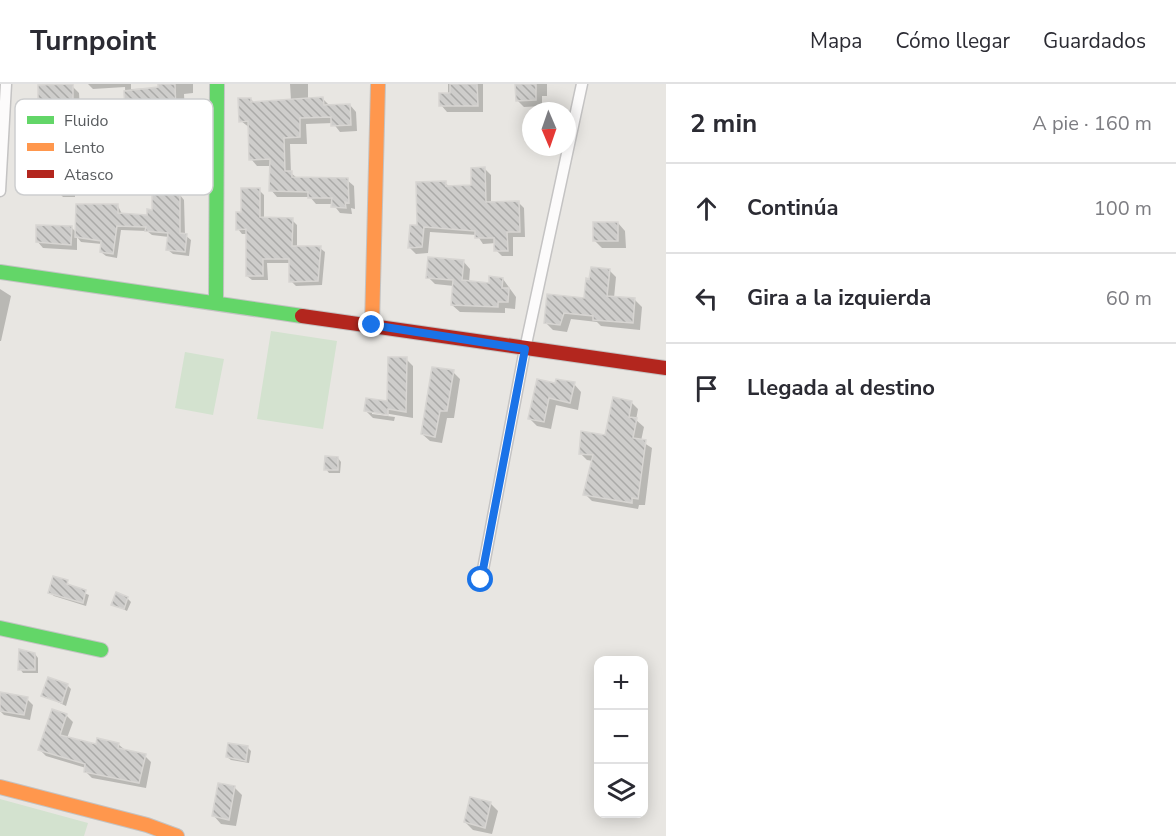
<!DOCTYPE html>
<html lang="es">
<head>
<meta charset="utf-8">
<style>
	:root { --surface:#fff; --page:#f7f7f7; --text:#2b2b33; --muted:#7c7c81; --line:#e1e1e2 }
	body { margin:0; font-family:"Nunito Sans",sans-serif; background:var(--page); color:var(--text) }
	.controls { position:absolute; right:18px; bottom:18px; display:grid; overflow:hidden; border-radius:12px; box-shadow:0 3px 15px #0003 }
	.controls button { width:54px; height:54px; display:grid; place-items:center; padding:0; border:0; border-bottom:2px solid var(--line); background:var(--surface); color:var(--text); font:30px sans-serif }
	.compass { position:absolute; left:522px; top:18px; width:54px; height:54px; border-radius:50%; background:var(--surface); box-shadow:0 3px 15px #0003; rotate:178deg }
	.stop { position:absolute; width:18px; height:18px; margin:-14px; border:4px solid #1a73e8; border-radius:50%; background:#fff }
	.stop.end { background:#1a73e8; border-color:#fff; box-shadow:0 2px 6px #0008 }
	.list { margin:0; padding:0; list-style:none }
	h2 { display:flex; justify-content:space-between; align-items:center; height:78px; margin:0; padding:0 24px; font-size:26px }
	h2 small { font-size:20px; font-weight:400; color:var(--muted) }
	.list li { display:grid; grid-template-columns:39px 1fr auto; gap:18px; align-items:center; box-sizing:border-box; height:90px; padding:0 24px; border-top:2px solid var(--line) }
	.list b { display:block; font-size:22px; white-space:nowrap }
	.list em { font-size:20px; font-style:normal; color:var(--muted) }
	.icon { flex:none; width:33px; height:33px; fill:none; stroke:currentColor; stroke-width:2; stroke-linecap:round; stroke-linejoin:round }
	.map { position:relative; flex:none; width:666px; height:752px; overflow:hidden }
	header { display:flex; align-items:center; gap:36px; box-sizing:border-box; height:84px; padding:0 30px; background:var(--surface); border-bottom:2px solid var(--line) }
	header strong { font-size:28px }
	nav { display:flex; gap:33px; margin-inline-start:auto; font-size:21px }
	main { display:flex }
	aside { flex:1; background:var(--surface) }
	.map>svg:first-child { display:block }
	.pitch { fill:#d3e2cf }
	.shadow { fill:#0003 }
	.building { fill:url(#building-back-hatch); stroke:#d7d5d2; stroke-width:1.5 }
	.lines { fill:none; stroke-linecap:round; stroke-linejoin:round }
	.lane-casing { stroke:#c4c3c3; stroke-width:13 }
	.fast-casing { stroke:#c3c3c3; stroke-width:16 }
	.slow-casing { stroke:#c3c3c3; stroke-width:16 }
	.jam-casing { stroke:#c3c3c3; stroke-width:16 }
	.lane { stroke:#fcfbfb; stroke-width:10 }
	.fast { stroke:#63d668; stroke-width:14 }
	.slow { stroke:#ff974d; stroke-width:14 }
	.jam { stroke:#b3261e; stroke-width:14 }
	.route { stroke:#1a73e8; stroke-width:8 }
	.key { fill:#fff; stroke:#cdcecf; stroke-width:1.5 }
	.key-label { font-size:16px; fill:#595c5f }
</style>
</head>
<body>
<header>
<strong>Turnpoint</strong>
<nav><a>Mapa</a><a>Cómo llegar</a><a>Guardados</a></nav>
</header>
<main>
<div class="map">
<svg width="666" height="752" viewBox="0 0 666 752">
	<defs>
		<pattern id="building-back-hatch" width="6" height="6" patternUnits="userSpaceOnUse" patternTransform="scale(1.5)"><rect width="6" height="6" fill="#cecdcb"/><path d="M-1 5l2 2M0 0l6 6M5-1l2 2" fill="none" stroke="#aaaaa8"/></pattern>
	</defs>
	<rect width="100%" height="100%" fill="#e8e6e2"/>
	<path class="pitch" d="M271,247L337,257L323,345L257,335Z
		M185,268L224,275L213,331L175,324Z
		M0,715L88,739L84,752H0Z"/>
	<path class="shadow" d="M88,0H131V5L160,4V0H193V9L184,10L185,32L194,41V67L123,69L128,75V98H81L69,86V63H118L114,59L126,32L125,3L93,5Z
		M290,0H308V15H323L330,22L350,21L356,28L357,47L340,48L333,39L306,40L307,60H290L291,89L297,94L347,96L354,102L355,125L351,124L352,130L340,129L333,120H316L310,113H277L271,106V82H257L251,75L250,44L241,37L251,15L255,20L291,16Z
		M448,0H483V28H447L441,21L448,10Z
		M517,0H547V12H542V22L524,23L517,16Z
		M72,2L79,9L80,26L47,27L40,20Z
		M485,85L491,91V119L518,118L524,124L525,153H513V172H502L496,166V159L483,160L477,151L430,148L428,169L416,170L410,164L445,99L450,103H473Z
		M67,89L75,97V113H63L55,105Z
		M259,106L264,111V135L292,136L297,141V163L320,164L325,168L322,201L296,202L291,197V179H267L268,196H252L247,192V150H242L238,145L242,130Z
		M180,111L184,116L185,151L191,156L189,172L173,170L168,166L169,153L152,151L147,147L121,146L117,174L106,172L101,168L102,160L81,158L77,153V166L43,164L37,157L72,144L77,149L118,122L122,130L148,132Z
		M618,139L625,147L626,164H602L594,156Z
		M463,177L470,185L469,198L490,200L503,195L516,213L515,225L505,224V229L460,228L452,221L454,202L435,200L428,193Z
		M609,186L616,193L614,214L635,216L642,223L640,246L601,242L597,238L571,235L567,248L553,246L546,239L585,216Z
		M0,205L11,212L1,257H0Z
		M406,275L413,282V334L372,327V330L395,333L394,337L373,334L366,327L388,319Z
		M453,288L460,295L454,334H447L442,359L430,357L422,350Z
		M574,300L581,308L578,326L556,321L551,345L537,342L530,335L556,301Z
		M631,318L638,325L636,336L644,343L641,357L652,364L645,421H639L638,425L592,417L585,410L593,377L587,376L580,369L606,352Z
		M338,374L341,378L340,389H329L326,385Z
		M67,497L70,503L89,511L86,522L54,512L50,509Z
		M127,514L131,518L127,527L113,520Z
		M35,570L38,574V589H23L20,585Z
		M67,601L71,605L66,622L43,611Z
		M27,615L33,621L30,636L4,631L0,627V620Z
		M66,631L73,638L67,654L97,662L118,660L125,666L145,672L151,678L146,704L92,694L85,687L86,684L46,672L40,666Z
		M248,664L251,667L249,679L231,676L227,673Z
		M235,704L242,711L236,742L221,740L214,732Z
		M490,719L498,727L492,750L473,746L465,738Z"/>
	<path class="building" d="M73,0V20H38V1Z
		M158,0H175L176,30L184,29L185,58L112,60V31H125L124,7L158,3Z
		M450,0H477L478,22H439V9H450Z
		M515,0H536V16L516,17Z
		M323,13L324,21L350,20L351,41L331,42V33L300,34V53L284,54L285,87H292V93L348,94L349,119L345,118L346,124L331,123L332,114H308V108L269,107L270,75L249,76L248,37L239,38L238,14H251V18Z
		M485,83L486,118L519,117L520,148H507L508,167H494V154H475V147L424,143L422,163L408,164L410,141H417L416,98L446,97V102L471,101V84Z
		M241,104H260V133L293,134L292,162H321L318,197L289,198V175H263V192H246V145L236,146V128H241Z
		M152,108L180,110V149L187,150L185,168L166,166L168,149L145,147L146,143L117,142L113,170L100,168L101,157L75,153L76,120H118V129L147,131V125L152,126Z
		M593,138H618V157H593Z
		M36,141L72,142L71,161L36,158Z
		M428,173L464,176L462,196L489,199V192L503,194L502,204H509L508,218H498V223L451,221L453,196L426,194Z
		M591,183L610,185L607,212L635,214L633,239L593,236V232L564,229L560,241L544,239L547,210L584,214L586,194L589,195Z
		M388,273H407L406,328L388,325V331L364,327L366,314L387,317Z
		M432,283L454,286L447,327H440L435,353L421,350Z
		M537,295L555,299L556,295L575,298L570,319L549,314L544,338L528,335Z
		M613,313L632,317L629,333L637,334L633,354L646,356L638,415L632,414V419L583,411L593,371L579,370L581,347L605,351Z
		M325,372L338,373V386H324Z
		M53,492L68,496L67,500L86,506L83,519L48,509Z
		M116,508L128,513L124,525L111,521Z
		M19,565L35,569V586H18Z
		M48,593L68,600L62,619L41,612Z
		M0,608L28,613L24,631L0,627Z
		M52,625L67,630L60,651L96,660L97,654L119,659L118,664L146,670L139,699L84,688L85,680L38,666Z
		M228,659L248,662L246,677L226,673Z
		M218,699L235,702L229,736L212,732Z
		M470,713L491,718L485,744L464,738Z"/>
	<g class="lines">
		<g class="lane-casing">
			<path id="lane" d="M0,107L6,0
				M481,496L525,265L582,0"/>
		</g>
		<g class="fast-casing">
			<path id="fast" d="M0,188L302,232
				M216,217L217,0
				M0,544L101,566"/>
		</g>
		<g class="slow-casing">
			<path id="slow" d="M372,241L378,0
				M0,703L147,741L177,752"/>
		</g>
		<g class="jam-casing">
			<path id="jam" d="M302,232L666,284"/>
		</g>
		<use href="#lane" class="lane"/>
		<use href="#fast" class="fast"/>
		<use href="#slow" class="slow"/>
		<use href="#jam" class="jam"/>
	</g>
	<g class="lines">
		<path class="route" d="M372,241L525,265L481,496"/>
	</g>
	<rect x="15" y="15" width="198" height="96" rx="9" class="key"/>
	<rect x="27" y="32" width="27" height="8" fill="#63d668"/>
	<rect x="27" y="59" width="27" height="8" fill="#ff974d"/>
	<rect x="27" y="86" width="27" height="8" fill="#b3261e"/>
	<g class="key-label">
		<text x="64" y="42">Fluido</text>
		<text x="64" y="69">Lento</text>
		<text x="64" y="96">Atasco</text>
	</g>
</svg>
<div class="controls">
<button>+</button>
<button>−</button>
<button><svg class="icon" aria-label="layers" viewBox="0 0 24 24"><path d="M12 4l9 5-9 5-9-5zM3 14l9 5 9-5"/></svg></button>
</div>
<svg class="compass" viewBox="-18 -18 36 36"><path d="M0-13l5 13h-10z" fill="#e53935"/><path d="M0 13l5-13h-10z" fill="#7c7c81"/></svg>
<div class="stop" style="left:481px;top:496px"></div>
<div class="stop end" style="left:372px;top:241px"></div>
</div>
<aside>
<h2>2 min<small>A pie · 160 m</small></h2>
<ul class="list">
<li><svg class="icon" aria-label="ahead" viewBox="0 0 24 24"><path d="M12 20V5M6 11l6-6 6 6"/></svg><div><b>Continúa</b></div><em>100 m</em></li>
<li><svg class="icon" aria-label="left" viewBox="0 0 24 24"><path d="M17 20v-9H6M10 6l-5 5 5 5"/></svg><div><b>Gira a la izquierda</b></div><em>60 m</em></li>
<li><svg class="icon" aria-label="arrive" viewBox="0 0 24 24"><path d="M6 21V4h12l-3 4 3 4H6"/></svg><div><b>Llegada al destino</b></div></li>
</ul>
</aside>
</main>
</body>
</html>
